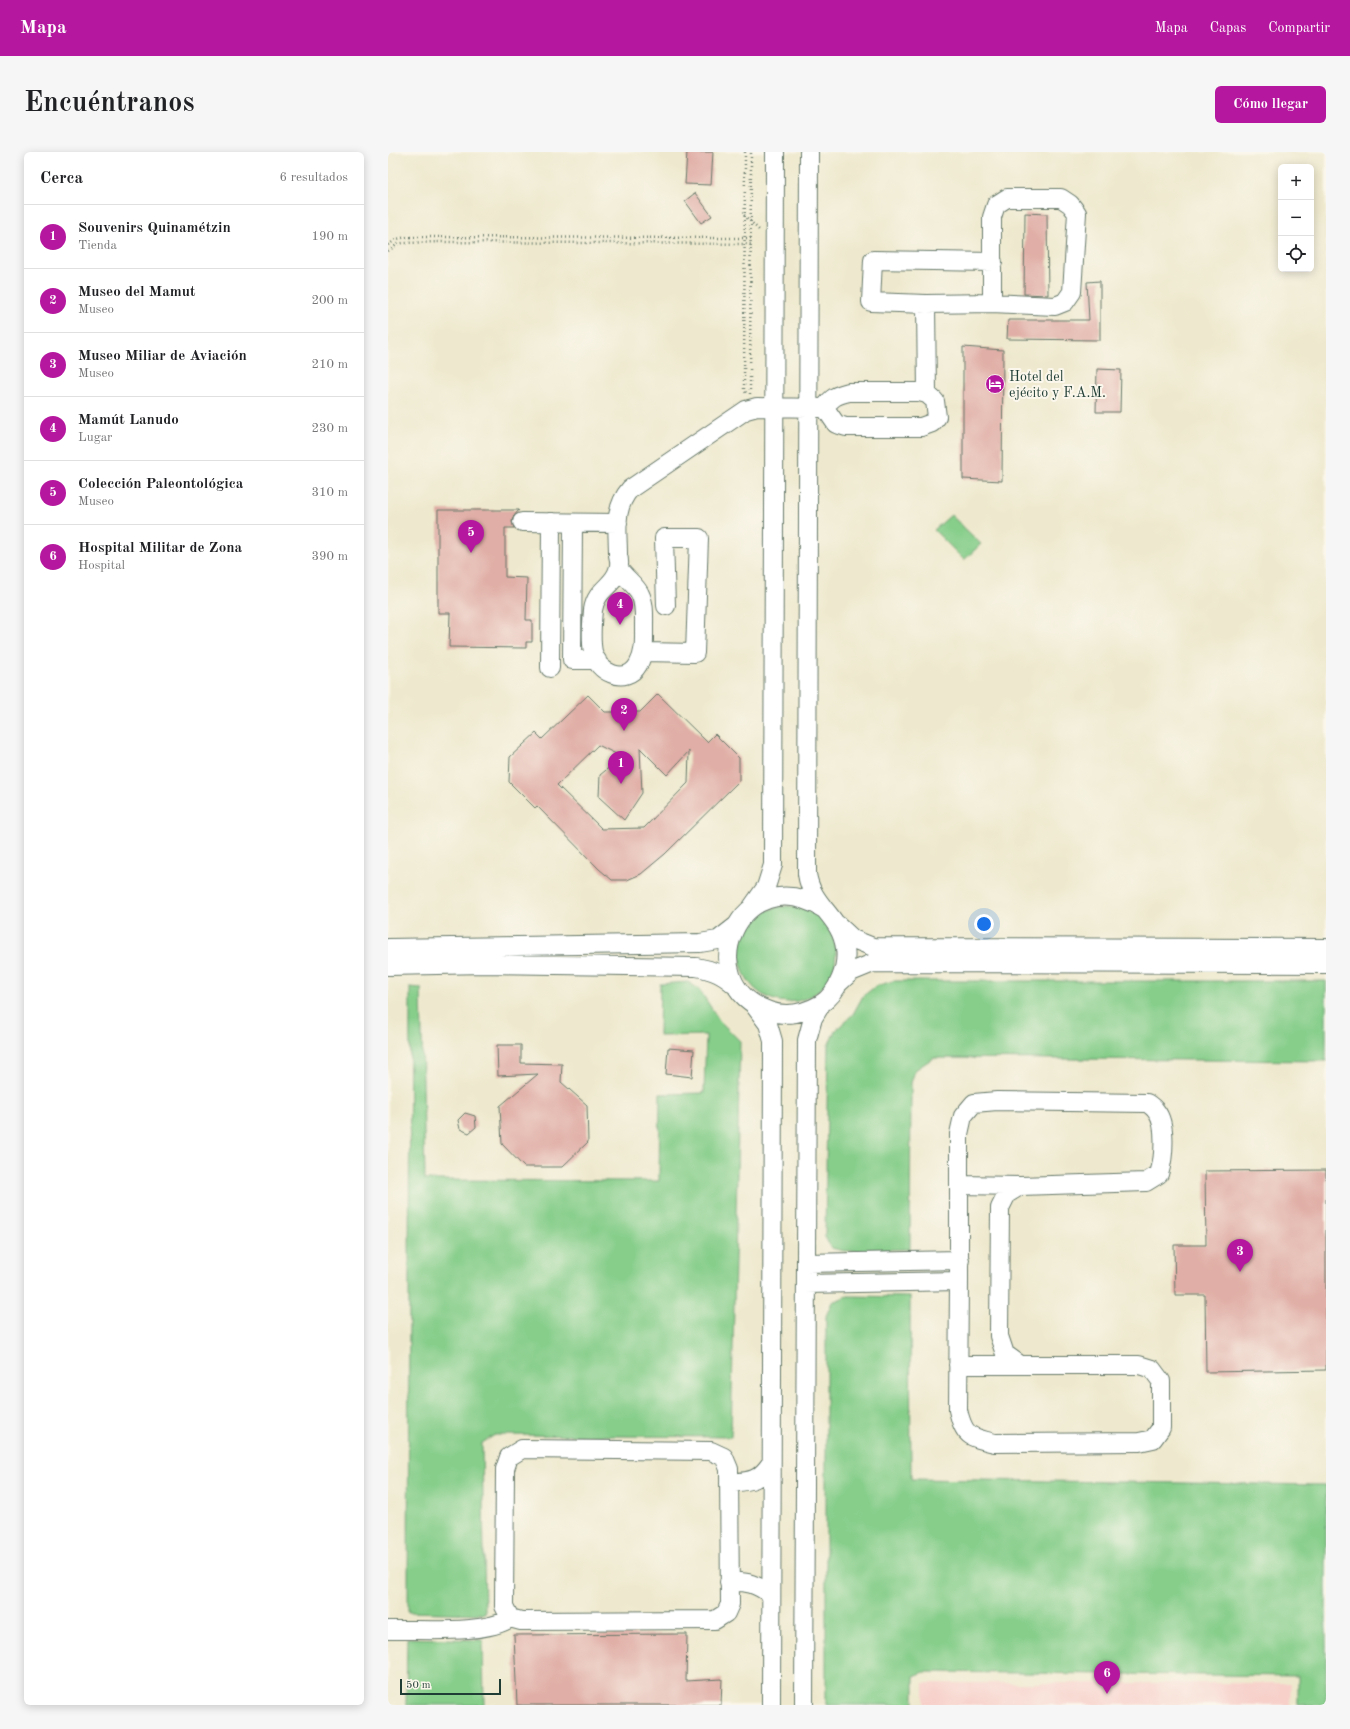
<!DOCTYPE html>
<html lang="es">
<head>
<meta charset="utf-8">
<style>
	:root { --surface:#fff; --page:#f6f6f6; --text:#202124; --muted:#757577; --line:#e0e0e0; --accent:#b5179e }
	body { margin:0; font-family:"Old Standard TT",serif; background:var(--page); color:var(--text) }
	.controls { position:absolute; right:12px; top:12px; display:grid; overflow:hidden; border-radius:6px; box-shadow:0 2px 10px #0003 }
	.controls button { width:36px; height:36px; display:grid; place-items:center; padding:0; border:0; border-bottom:1px solid var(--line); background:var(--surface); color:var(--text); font:20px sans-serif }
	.scale { position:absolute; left:12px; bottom:10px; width:101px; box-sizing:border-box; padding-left:4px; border:2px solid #1f3d34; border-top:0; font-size:11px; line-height:14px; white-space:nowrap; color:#1f3d34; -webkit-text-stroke:3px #fbf7ec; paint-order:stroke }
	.you { position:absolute; left:596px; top:772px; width:14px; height:14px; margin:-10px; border:3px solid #fff; border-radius:50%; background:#1a73e8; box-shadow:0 0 0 6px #1a73e833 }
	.badge { display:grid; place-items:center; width:26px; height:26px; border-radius:50%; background:var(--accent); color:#fff; font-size:13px; font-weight:700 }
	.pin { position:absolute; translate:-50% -33px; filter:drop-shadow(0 1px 2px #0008) }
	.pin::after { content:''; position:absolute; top:21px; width:14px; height:12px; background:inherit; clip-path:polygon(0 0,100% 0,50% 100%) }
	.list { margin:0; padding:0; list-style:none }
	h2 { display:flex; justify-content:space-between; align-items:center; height:52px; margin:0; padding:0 16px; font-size:17px }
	h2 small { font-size:13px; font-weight:400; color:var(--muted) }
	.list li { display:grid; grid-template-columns:26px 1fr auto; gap:12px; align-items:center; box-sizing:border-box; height:64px; padding:0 16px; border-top:1px solid var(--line) }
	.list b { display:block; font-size:15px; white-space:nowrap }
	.list p { margin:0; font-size:13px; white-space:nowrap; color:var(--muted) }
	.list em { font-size:13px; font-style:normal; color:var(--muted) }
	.icon { flex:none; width:22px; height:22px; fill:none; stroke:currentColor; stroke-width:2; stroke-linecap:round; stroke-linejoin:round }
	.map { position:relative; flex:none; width:938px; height:1553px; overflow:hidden; border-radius:6px }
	header { display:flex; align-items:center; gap:24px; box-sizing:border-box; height:56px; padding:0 20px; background:var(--accent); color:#fff }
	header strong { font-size:19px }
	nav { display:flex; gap:22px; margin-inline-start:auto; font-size:14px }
	.intro { display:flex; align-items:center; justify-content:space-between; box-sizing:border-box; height:96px; padding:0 24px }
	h1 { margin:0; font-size:28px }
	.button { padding:10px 18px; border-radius:6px; background:var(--accent); color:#fff; font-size:14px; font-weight:700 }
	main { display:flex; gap:24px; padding:0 24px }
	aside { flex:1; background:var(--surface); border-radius:6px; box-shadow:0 2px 10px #0003 }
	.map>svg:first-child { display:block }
	.built { fill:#f7d0ca }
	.green { fill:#86ce8a; stroke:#52865f }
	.building { fill:#e0aea6; fill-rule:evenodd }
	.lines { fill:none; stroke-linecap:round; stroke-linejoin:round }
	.minor-casing { stroke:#67796a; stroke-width:20 }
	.path { stroke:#67796a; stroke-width:2.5; stroke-dasharray:1 3; stroke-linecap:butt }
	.minor { stroke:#fff; stroke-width:18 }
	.labels { text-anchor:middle; stroke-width:4; stroke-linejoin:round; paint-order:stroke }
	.poi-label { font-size:14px; fill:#1f3d34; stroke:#fbf7ec; text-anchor:start }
</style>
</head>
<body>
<header>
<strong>Mapa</strong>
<nav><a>Mapa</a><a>Capas</a><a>Compartir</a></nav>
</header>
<div class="intro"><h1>Encuéntranos</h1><a class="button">Cómo llegar</a></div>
<main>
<aside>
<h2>Cerca<small>6 resultados</small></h2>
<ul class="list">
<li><span class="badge">1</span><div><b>Souvenirs Quinamétzin</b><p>Tienda</p></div><em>190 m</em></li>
<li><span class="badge">2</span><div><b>Museo del Mamut</b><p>Museo</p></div><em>200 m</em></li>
<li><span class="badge">3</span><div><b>Museo Miliar de Aviación</b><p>Museo</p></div><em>210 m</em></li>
<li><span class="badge">4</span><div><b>Mamút Lanudo</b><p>Lugar</p></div><em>230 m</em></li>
<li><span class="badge">5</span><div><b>Colección Paleontológica</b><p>Museo</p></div><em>310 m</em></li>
<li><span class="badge">6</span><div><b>Hospital Militar de Zona</b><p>Hospital</p></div><em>390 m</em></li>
</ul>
</aside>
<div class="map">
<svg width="938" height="1553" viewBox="0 0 938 1553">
	<rect width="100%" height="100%" fill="#fbf7ec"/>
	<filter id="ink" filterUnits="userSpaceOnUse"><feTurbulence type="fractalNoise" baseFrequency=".025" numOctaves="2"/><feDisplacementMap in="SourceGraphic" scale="8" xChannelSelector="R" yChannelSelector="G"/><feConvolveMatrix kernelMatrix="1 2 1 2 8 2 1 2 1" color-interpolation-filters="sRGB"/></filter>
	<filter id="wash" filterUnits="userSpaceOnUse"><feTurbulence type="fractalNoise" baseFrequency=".012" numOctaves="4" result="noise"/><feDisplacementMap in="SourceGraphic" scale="16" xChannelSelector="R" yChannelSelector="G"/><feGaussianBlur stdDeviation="0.9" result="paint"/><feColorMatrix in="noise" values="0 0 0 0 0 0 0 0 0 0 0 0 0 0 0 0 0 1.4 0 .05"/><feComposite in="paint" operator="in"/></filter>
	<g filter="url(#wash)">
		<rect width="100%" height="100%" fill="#eee9ce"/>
		<path class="built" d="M536,1531H903L902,1553H536Z"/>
		<path class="green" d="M563,363L593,392L576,408L546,378Z
			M352 802a48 48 0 1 1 96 0a48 48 0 1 1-96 0Z
			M505,829H938V909L545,906L527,918L523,931L522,1097L456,1099L443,1096L437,1085L440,894L447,879L465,862L475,844L488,834Z
			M300,830L311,837L331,868L352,889L343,1285L107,1283L94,1291L97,1462L20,1460L22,835L33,836L37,1028L271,1029L272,942L316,941L318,883L271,884L272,832Z
			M460,1144L522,1145L523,1327L938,1333V1553H910V1524L536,1520L526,1524V1553H438V1164L444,1150Z
			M19,1486L95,1488L96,1553H18Z"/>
		<g id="blocks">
			<path class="building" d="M299,0H325L323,33L297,32Z
				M307,41L324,64L313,71L297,49Z
				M637,61L659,62L660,143L636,142Z
				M712,129V188L619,187L620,168H701L699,130Z
				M575,195L615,198L614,329L575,327Z
				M709,217L733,218L732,260H708Z
				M50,358H131L125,365L124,370L126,376H117V425L139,426L138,468H144V490H138V496L61,495L62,461H50Z
				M270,542L319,590L327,582L351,606V629L277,702L253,722L239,728H224L211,717L149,654L147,656L121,630L122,605L148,581L154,587L200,543L217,560H252ZM210,593L234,605L212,623L211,645L236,668L254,641L252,596L279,623L301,599L300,631L256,676L214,677L169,633Z
				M109,893H133V911L174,912L173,930L199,953L200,990L174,1015H136L114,992L112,954L150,922L110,924Z
				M280,896L306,898L304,925L278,922Z
				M77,961L87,964L88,975L81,981L72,977L70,968Z
				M938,1018V1218L818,1220L817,1143H787L786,1093H818L817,1019Z
				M299,1482L298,1529L334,1527L333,1553H129L126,1483Z"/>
		</g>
	</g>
	<g filter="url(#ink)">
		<use href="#blocks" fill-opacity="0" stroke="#67796a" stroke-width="1"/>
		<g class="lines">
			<g class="minor-casing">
				<path id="minor" d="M421,0L419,722C424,755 453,764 457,796C460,815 450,841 433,852C417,861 398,865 381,859C300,832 351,705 436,757
					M619,46H673L682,52L689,61L684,140L677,150L667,154L604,151V65L608,53Z
					M538,152L483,150L485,108L605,110
					M539,242L538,152L604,151
					M134,370L230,371
					M185,371L184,508H209
					M231,417C237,426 248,433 252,442C257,452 256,464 256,475C256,488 257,501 250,513C238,534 208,520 205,500C203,490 204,469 205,458C208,437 226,434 230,418C232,413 231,407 230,403C230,378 225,357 242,337L358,258L369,255L437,256L448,272L458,275H533L544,271L549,265L547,249L539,242L531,240H461C449,243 443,245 437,256
					M256,500L307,501L311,386H276L278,454
					M162,516L163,370
					M364,755L378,735L385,713L387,0
					M450,773L465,787L485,795L938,796
					M0,796L312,791L330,788L348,774
					M0,814L98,812L308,815C326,818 336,823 349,835
					M450,832L463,820L485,811L938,812
					M366,853L380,872L385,889L383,1553
					M418,1111L572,1108
					M418,1132L571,1129
					M631,1212L617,1202L611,1184L612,1056L619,1042L632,1034
					M570,1213H751L764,1217L773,1229V1276L765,1287L751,1290L607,1291C581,1285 576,1284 570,1258L571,1129V982L575,964L586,951L609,949L759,951C762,953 766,956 768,959C779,972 776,1006 771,1022L758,1030L632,1034L571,1033
					M134,1297L323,1299L336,1305L341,1317L342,1452L338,1461L327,1468L133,1469L122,1466L116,1454L117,1317L121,1305Z
					M341,1331C362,1329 370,1330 383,1311
					M341,1430C359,1429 369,1432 383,1443
					M0,1478C31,1477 99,1483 122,1466
					M416,1553L419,888L425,866L434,851"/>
			</g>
			<path class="path" d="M357,0L356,237L359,243
				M356,63L371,78
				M0,93L9,87L19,85L364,86
				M0,99L10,92L15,91L53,90L364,92
				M362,242L363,0"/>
			<use href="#minor" class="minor"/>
		</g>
	</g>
	<defs>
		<g id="hotel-disc" transform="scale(1)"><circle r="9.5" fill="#b5179e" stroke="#fbf7ec"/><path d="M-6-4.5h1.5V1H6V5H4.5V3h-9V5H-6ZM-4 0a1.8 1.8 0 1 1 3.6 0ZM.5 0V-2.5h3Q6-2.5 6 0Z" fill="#fff"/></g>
	</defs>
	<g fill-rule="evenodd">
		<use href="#hotel-disc" x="607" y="232"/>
	</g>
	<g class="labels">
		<g class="poi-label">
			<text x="621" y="229">Hotel del<tspan x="621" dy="16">ejécito y F.A.M.</tspan></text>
		</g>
	</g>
</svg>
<div class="controls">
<button>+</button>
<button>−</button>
<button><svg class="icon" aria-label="locate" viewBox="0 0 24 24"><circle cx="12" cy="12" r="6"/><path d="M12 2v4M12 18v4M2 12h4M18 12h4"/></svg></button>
</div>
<div class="scale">50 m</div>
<div class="you"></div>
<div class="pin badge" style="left:233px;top:632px">1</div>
<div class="pin badge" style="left:236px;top:579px">2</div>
<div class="pin badge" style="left:852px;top:1120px">3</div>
<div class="pin badge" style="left:232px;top:473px">4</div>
<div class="pin badge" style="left:83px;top:401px">5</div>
<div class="pin badge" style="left:719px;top:1542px">6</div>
</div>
</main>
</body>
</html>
